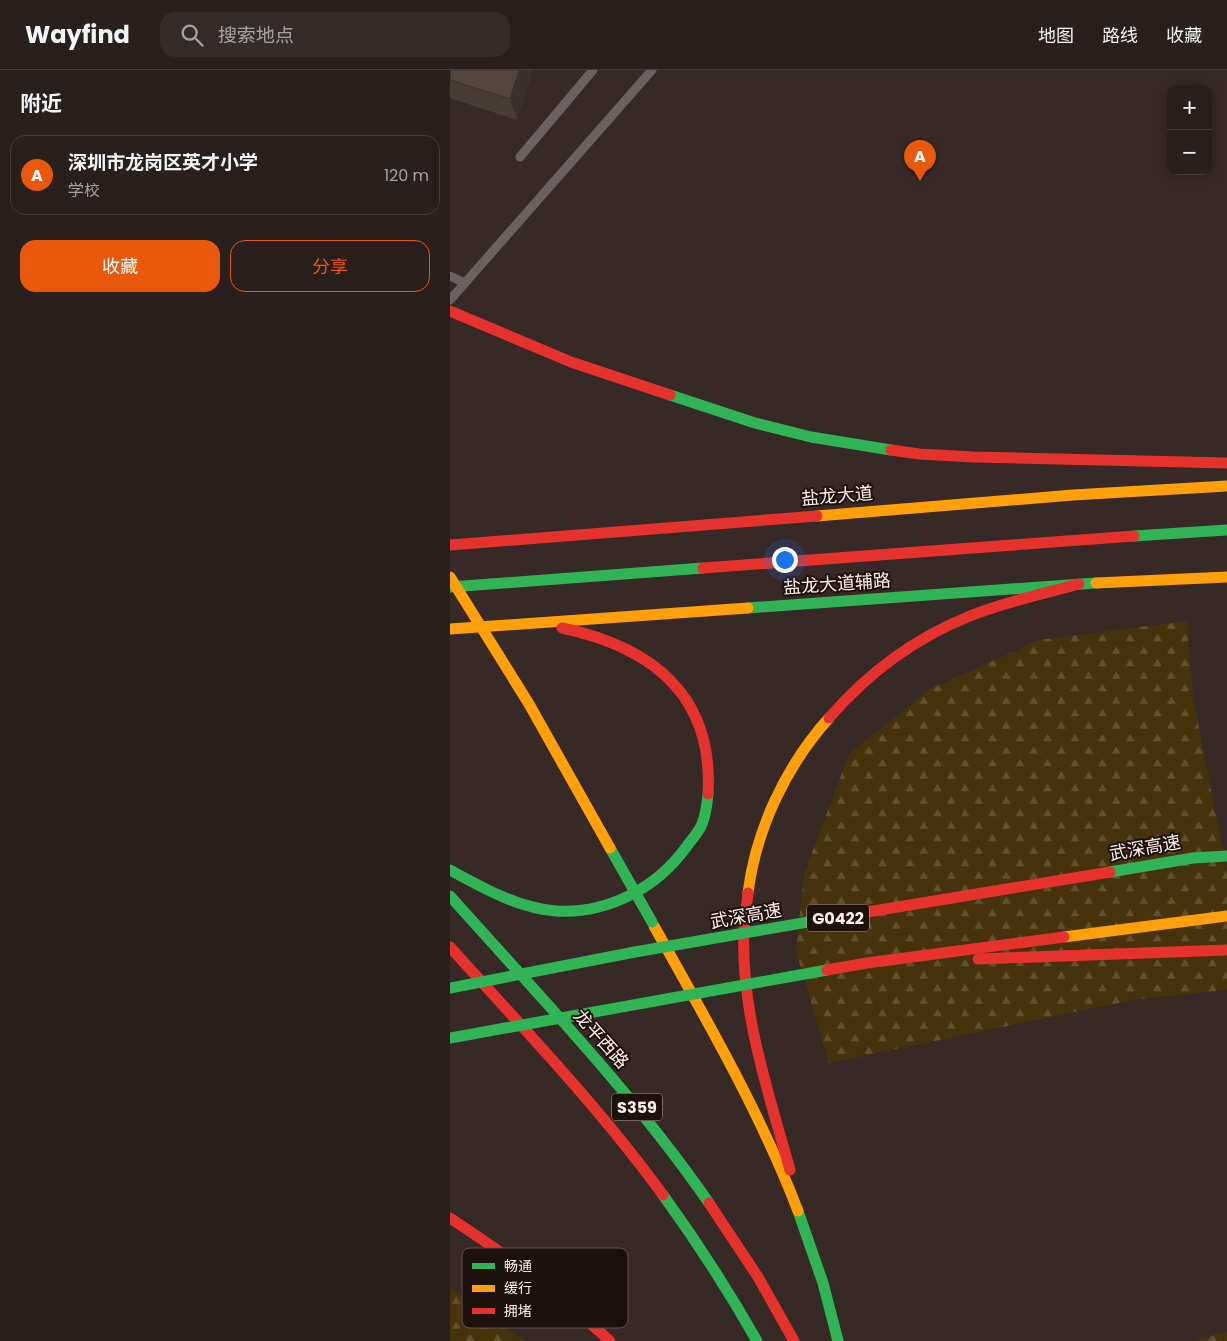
<!DOCTYPE html>
<html lang="zh">
<head>
<meta charset="utf-8">
<style>
	:root { --surface:#291f1c; --page:#352c29; --text:#f1f3f6; --muted:#a5a2a3; --line:#453d3b; --accent:#ea580c }
	body { margin:0; font-family:Poppins,"Noto Sans SC",sans-serif; background:var(--page); color:var(--text) }
	.controls { position:absolute; right:15px; top:15px; display:grid; overflow:hidden; border-radius:10px; box-shadow:0 2px 8px #0003 }
	.controls button { width:45px; height:45px; display:grid; place-items:center; padding:0; border:0; border-bottom:1px solid var(--line); background:var(--surface); color:var(--text); font:25px sans-serif }
	.you { position:absolute; left:334px; top:489px; width:18px; height:18px; margin:-12px; border:4px solid #fff; border-radius:50%; background:#1a73e8; box-shadow:0 0 0 8px #1a73e833 }
	.badge { display:grid; place-items:center; width:32px; height:32px; border-radius:50%; background:var(--accent); color:#fff; font-size:16px; font-weight:700 }
	.pin { position:absolute; translate:-50% -41px; filter:drop-shadow(0 1px 2px #0008) }
	.pin::after { content:''; position:absolute; top:26px; width:18px; height:15px; background:inherit; clip-path:polygon(0 0,100% 0,50% 100%) }
	.list { margin:0; padding:0; list-style:none }
	h2 { display:flex; justify-content:space-between; align-items:center; height:65px; margin:0; padding:0 20px; font-size:21px }
	h2 small { font-size:16px; font-weight:400; color:var(--muted) }
	.list li { display:grid; grid-template-columns:32px 1fr auto; gap:15px; align-items:center; box-sizing:border-box; height:80px; margin:0 10px 10px; padding:0 10px; border:1px solid var(--line); border-radius:15px }
	.list b { display:block; font-size:19px; white-space:nowrap }
	.list p { margin:0; font-size:16px; white-space:nowrap; color:var(--muted) }
	.list em { font-size:16px; font-style:normal; color:var(--muted) }
	.actions { display:flex; gap:10px; padding:15px 20px }
	.actions a { flex:1; padding:11px 0; border:1px solid var(--accent); border-radius:15px; text-align:center; font-size:18px; color:var(--accent) }
	.actions .main { background:var(--accent); color:#fff }
	.icon { flex:none; width:28px; height:28px; fill:none; stroke:currentColor; stroke-width:2; stroke-linecap:round; stroke-linejoin:round }
	.map { position:relative; flex:none; width:777px; height:1271px; overflow:hidden }
	header { display:flex; align-items:center; gap:30px; box-sizing:border-box; height:70px; padding:0 25px; background:var(--surface); border-bottom:1px solid var(--line) }
	header strong { font-size:24px }
	nav { display:flex; gap:28px; margin-inline-start:auto; font-size:18px }
	.search { width:350px; height:45px; background:var(--page); display:flex; align-items:center; gap:12px; box-sizing:border-box; padding:0 18px; border-radius:15px; color:var(--muted); font-size:19px }
	main { display:flex }
	aside { flex:1; background:var(--surface) }
	.map>svg:first-child { display:block }
	.forest { fill:url(#forest-firs) }
	.lines { fill:none; stroke-linecap:round; stroke-linejoin:round }
	.lane { stroke:#696261; stroke-width:9 }
	.fast { stroke:#30b455; stroke-width:11 }
	.slow { stroke:#ff9f0a; stroke-width:11 }
	.jam { stroke:#e5322d; stroke-width:11 }
	.fast-bridge { stroke:#30b455; stroke-width:11 }
	.slow-bridge { stroke:#ff9f0a; stroke-width:11 }
	.jam-bridge { stroke:#e5322d; stroke-width:11 }
	.wall { fill:#483c36 }
	.shaded-wall { fill:#3b312c }
	.building { fill:#54463f; stroke:#3b312c }
	.labels { text-anchor:middle; stroke-width:4; stroke-linejoin:round; paint-order:stroke }
	.shield { fill:#1d110e; stroke:#bbadaa; stroke-width:1 }
	.shield-label { font-size:16px; font-weight:bold; fill:#fff0ed }
	.street-label { font-size:18px; fill:#fff0ed; stroke:#1d110e }
	.key { fill:#1d110e; stroke:#615451; stroke-width:1 }
	.key-label { font-size:14px; fill:#fff0ed }
</style>
</head>
<body>
<header>
<strong>Wayfind</strong>
<div class="search"><svg class="icon" aria-label="search" viewBox="0 0 24 24"><circle cx="10" cy="10" r="6"/><path d="M15 15l6 6"/></svg>搜索地点</div>
<nav><a>地图</a><a>路线</a><a>收藏</a></nav>
</header>
<main>
<aside>
<h2>附近<small></small></h2>
<ul class="list">
<li><span class="badge">A</span><div><b>深圳市龙岗区英才小学</b><p>学校</p></div><em>120 m</em></li>
</ul>
<div class="actions"><a class="main">收藏</a><a>分享</a></div>
</aside>
<div class="map">
<svg width="777" height="1271" viewBox="0 0 777 1271">
	<defs>
		<pattern id="forest-firs" width="22" height="20" patternUnits="userSpaceOnUse" patternTransform="scale(1.25)"><rect width="22" height="20" fill="#46330b"/><path d="M5 1l3.5 6h-7zM16 11l3.5 6h-7z" fill="#62512f"/></pattern>
	</defs>
	<rect width="100%" height="100%" fill="#372925"/>
	<path class="forest" d="M737,551L743,627L777,802V920L688,929L379,993L346,881L354,804L399,684L480,619L589,570Z
		M0,1218L74,1271H0Z
		M777,1262V1271H741Z"/>
	<g class="lines">
		<path class="lane" d="M70,87L143,0
			M0,206L15,213
			M0,230L202,0"/>
		<path class="fast" d="M220,325L305,353L361,367L441,380
			M684,466L777,460
			M0,517L253,498
			M298,538L646,513
			M0,800C33,818 68,838 106,841C158,844 207,818 237,776C242,769 249,762 252,754C256,745 257,734 258,724
			M0,826C89,926 183,1023 259,1133
			M213,1125C247,1172 278,1220 307,1271
			M348,1141L373,1213L388,1271"/>
		<path class="slow" d="M367,446L623,425L777,416
			M646,513L777,507
			M0,559L298,538
			M298,823C306,759 336,696 379,648
			M204,856C256,949 310,1042 348,1141"/>
		<path class="jam" d="M0,241L121,292L220,325
			M441,380L469,384L524,387L777,393
			M0,475L367,446
			M253,498L684,466
			M112,558C202,577 264,625 258,724
			M379,648C417,604 465,568 520,546C555,532 592,524 629,514
			M298,823C297,834 295,846 294,857C290,940 318,1021 340,1100
			M0,877C73,958 149,1037 213,1125
			M528,889L777,880
			M259,1133L308,1207L344,1271
			M0,1148C57,1185 110,1225 160,1271"/>
		<path class="fast-bridge" d="M160,778L202,852
			M660,802L743,788L777,786
			M0,918L185,882L387,847
			M0,968L377,900"/>
		<path class="slow-bridge" d="M0,507L79,634L160,778
			M614,867L777,846"/>
		<path class="jam-bridge" d="M387,847L660,802
			M377,900L417,893L614,867"/>
	</g>
	<path class="wall" d="M0,0H83L67,50L0,28Z"/>
	<path class="shaded-wall" d="M69,0H83L67,50L60,29Z"/>
	<path class="building" d="M0,0H69L60,29L0,10Z"/>
	<g class="labels">
		<g class="shield">
			<rect x="357" y="834.5" width="62" height="27" rx="4"/>
			<rect x="162" y="1023.5" width="50" height="27" rx="4"/>
		</g>
		<g class="shield-label">
			<text x="388" y="854">G0422</text>
			<text x="187" y="1043">S359</text>
		</g>
		<g class="street-label">
			<text transform="translate(387 426) rotate(-5)" y="6">盐龙大道</text>
			<text transform="translate(387 514) rotate(-4)" y="6">盐龙大道辅路</text>
			<text transform="translate(695 778) rotate(-10)" y="6">武深高速</text>
			<text transform="translate(296 846) rotate(-10)" y="6">武深高速</text>
			<text transform="translate(151 969) rotate(48)" y="6">龙平西路</text>
		</g>
	</g>
	<rect x="12" y="1178" width="166" height="80" rx="8" class="key"/>
	<rect x="22" y="1193" width="23" height="6" fill="#30b455"/>
	<rect x="22" y="1215" width="23" height="7" fill="#ff9f0a"/>
	<rect x="22" y="1238" width="23" height="6" fill="#e5322d"/>
	<g class="key-label">
		<text x="54" y="1201">畅通</text>
		<text x="54" y="1223">缓行</text>
		<text x="54" y="1246">拥堵</text>
	</g>
</svg>
<div class="controls">
<button>+</button>
<button>−</button>
</div>
<div class="you"></div>
<div class="pin badge" style="left:470px;top:111px">A</div>
</div>
</main>
</body>
</html>
